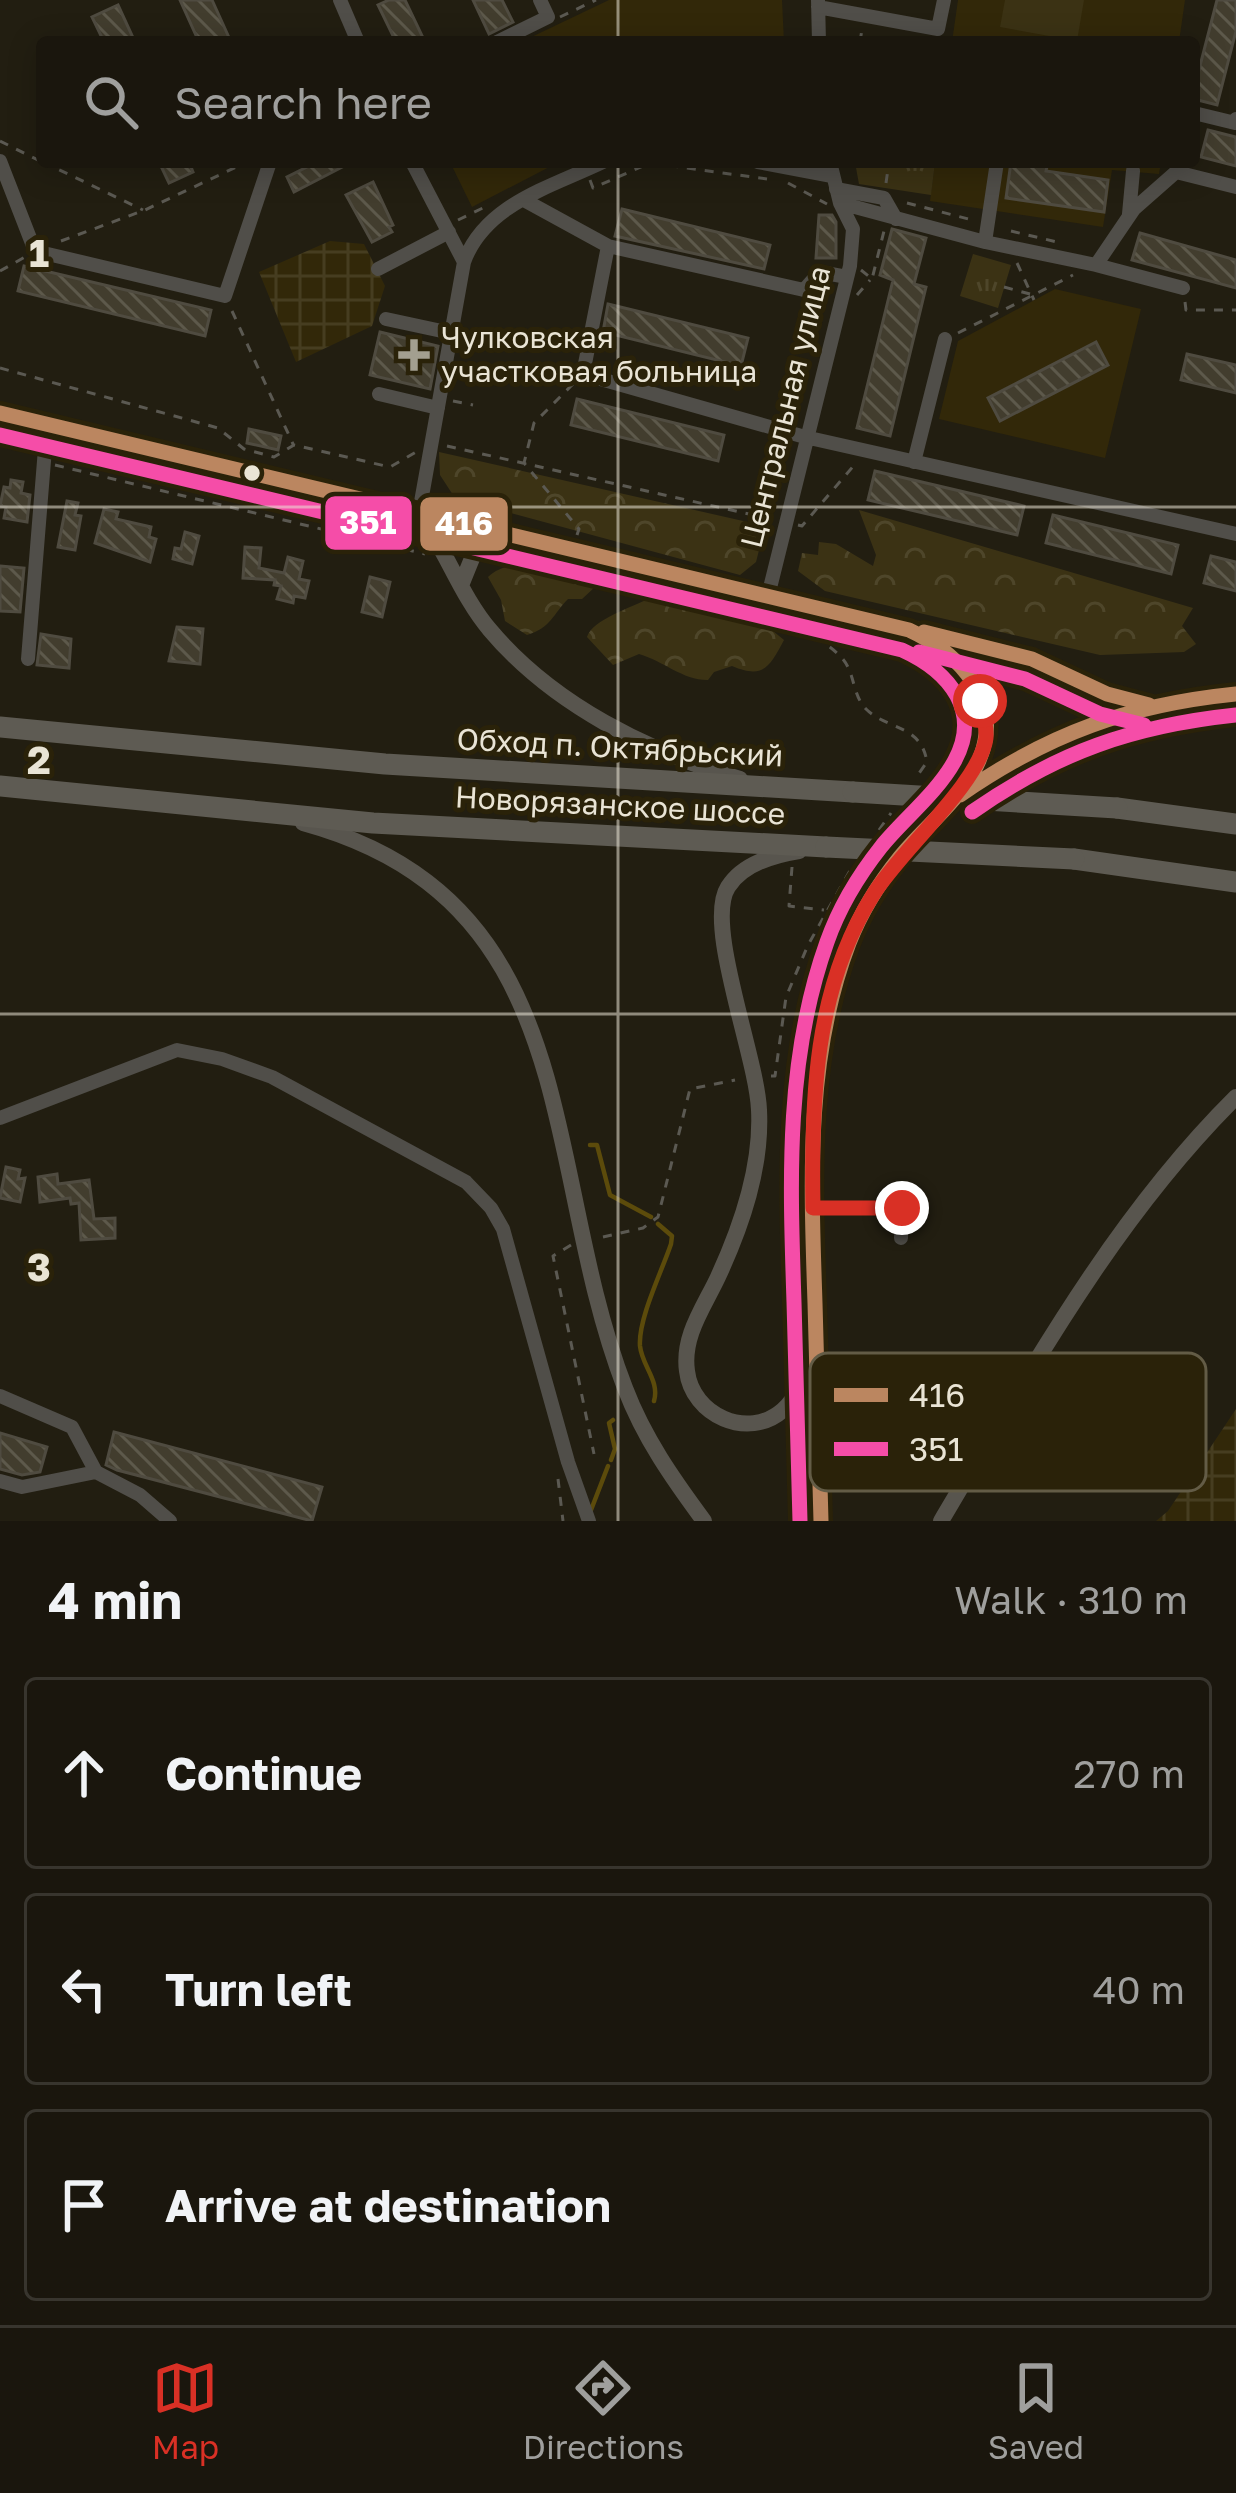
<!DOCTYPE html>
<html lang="en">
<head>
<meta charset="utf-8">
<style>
	:root { --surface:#1a160d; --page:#27231b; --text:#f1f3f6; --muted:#9f9f9d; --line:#38352e; --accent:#d93025 }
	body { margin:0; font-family:"Golos Text",sans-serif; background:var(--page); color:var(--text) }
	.stop { position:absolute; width:36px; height:36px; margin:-27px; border:9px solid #d93025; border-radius:50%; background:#fff }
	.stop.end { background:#d93025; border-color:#fff; box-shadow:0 3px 12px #0008 }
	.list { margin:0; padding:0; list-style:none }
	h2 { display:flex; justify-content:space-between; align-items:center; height:156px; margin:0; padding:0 48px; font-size:51px }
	h2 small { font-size:39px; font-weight:400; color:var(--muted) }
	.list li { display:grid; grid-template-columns:78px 1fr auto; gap:36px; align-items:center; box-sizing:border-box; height:192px; margin:0 24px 24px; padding:0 24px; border:3px solid var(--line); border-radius:12px }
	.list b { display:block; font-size:45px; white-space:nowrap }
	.list em { font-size:39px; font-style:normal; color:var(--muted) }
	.icon { flex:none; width:66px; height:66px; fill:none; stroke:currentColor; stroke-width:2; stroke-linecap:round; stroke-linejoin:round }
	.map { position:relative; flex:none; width:1236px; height:1521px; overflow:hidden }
	.search { position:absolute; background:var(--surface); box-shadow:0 6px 30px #0003; left:36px; right:36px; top:36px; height:132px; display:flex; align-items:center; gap:30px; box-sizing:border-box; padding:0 42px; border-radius:12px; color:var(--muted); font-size:45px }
	.sheet { height:804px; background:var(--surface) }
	nav { display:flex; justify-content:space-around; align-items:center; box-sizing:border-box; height:168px; border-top:3px solid var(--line); background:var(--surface); font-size:33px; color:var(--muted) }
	nav a { display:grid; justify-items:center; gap:6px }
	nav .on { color:var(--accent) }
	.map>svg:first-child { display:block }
	.built { fill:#322809 }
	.industrial { fill:url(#industrial-grid) }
	.grass { fill:#3b3214 }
	.forest { fill:url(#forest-crowns) }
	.park { fill:url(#park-tufts) }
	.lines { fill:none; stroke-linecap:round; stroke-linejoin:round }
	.stream { stroke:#5c4b0b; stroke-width:4.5 }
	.building { fill:url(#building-back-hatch); stroke:#4f4b40; stroke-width:3 }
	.path { stroke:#5b5952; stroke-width:3; stroke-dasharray:9 9; stroke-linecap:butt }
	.minor { stroke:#504e49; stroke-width:14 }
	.major { stroke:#58554e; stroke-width:16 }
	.highway { stroke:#5e5b53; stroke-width:21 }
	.highway-bridge { stroke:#5e5b53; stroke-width:21 }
	.bus-1-casing { stroke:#2a2209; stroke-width:24 }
	.bus-2-casing { stroke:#2a2209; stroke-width:24 }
	.bus-1 { stroke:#bb8660; stroke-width:15 }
	.bus-2 { stroke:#f54da8; stroke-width:15 }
	.route { stroke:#d93025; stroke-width:15 }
	.grid { fill:none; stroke:#e9e4d5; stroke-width:3; stroke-opacity:0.55 }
	.poi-dot { fill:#a39f90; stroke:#2a2209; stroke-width:4.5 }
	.bus-dot { fill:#e9e4d5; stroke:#2a2209; stroke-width:4.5 }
	.labels { text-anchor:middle; stroke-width:10; stroke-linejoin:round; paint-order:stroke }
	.poi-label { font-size:30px; fill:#e9e4d5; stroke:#2a2209; text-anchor:start }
	.street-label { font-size:30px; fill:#e9e4d5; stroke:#2a2209 }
	.key { fill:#2a2209; stroke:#635c46; stroke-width:3 }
	.key-label { font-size:33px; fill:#e9e4d5 }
	.grid-label { font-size:39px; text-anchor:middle; font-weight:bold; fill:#e9e4d5; stroke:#2a2209; stroke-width:10; stroke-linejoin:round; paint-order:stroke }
	.line-badge { stroke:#2a2209; stroke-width:4.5 }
	.badge-label { font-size:33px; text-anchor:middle; font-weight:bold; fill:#fff }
</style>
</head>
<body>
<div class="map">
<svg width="1236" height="1521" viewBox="0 0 1236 1521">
	<defs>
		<pattern id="industrial-grid" width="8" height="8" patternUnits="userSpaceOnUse" patternTransform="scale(3)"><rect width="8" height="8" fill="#322809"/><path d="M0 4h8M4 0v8" fill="none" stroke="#463d20"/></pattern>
		<pattern id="forest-crowns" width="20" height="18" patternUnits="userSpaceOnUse" patternTransform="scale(3)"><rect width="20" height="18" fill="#3b3214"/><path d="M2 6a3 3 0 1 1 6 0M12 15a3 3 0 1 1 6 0" fill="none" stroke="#4e462a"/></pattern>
		<pattern id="park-tufts" width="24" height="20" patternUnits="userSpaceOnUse" patternTransform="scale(3)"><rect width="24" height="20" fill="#3b3214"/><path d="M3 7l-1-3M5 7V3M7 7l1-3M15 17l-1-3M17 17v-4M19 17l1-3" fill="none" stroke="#4e462a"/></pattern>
		<pattern id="building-back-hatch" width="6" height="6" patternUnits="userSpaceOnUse" patternTransform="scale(3)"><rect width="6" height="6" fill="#423d2e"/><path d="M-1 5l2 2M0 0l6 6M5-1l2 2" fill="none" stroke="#5d594b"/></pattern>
	</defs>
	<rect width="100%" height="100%" fill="#221e11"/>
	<path class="built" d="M609,0H782L784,42H521Z
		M958,0H1185L1179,42H952Z
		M450,162H559L472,207Z
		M935,162H1161L1159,174L1112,170L1103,227L930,201Z
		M1055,289L1141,309L1105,458L939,419L958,341Z"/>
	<path class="industrial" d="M330,241L364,244L385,286L372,326L296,362L259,272Z
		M1236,1409V1521H1156L1168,1511Z"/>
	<path class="grass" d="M1005,0H1084L1077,41L1000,27Z"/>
	<path class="forest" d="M439,452L765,526L756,562L740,575L455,498L440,475Z
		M859,510L1193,608L1182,626L1196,644L1184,652L1100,655L825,591L798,571L802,553L818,555L819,542L836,544L873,566L876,555Z
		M534,559L550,571C572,564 580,571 596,586L582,599H568C553,614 551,628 527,635L505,621L501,600L488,577C502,564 517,567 534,559Z
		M650,598L714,603L721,610L768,627L784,640C769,668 763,679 732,666L714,672L708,680C682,680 664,661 639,654L613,665L587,637C593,619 631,608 650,598Z"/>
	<path class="park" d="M855,162H935L931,195L859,184Z
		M973,254L1011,265L998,308L960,296Z"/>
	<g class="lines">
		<path class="stream" d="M590,1145H597L610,1195L651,1217
			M654,1401C660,1381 642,1366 640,1346C638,1319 662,1271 671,1244L672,1236L658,1224
			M611,1460L615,1449L609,1423L613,1420
			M849,1475C881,1467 928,1427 959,1435
			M591,1510L608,1466"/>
	</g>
	<path class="building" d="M180,0H212L231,42H199Z
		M389,0H405L425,42H396L378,5Z
		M473,0H502L513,22L489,34Z
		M1217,0H1236V31L1217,105L1194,99V89Z
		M118,5L135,42H104L92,17Z
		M1208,130L1236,137V166L1201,157Z
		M159,162H189L193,172L169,183Z
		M317,162H352L294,192L287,177Z
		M1011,162H1048L1046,171L1108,180L1104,212L1006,198Z
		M373,182L393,225L389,227L392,232L372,242L346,195Z
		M622,209L770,245L764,269L615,236Z
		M819,215H832L836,222V258H816Z
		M892,229L926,238L914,284L926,287L890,436L857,428L893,280L880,275Z
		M1140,233L1236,260V288L1132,260Z
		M24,266L211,310L205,336L18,291Z
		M608,304L748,338L741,366L603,332Z
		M380,332L438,346L430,389L370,375Z
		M1096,342L1108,365L1000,421L988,398Z
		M1187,354L1236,365V393L1181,380Z
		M577,399L724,435L718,461L571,425Z
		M249,429L281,436L278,450L247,443Z
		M875,471L1024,506L1017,535L868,500Z
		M11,480L23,482L21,493L30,495L27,522L4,518L6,507L0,506L4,487L10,488Z
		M67,501L78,503L75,515L81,516L75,550L58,547Z
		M104,509L118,512L116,519L151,527L149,537L156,539L150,562L95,543Z
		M1053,515L1178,545L1171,574L1046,543Z
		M185,532L199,536L192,564L173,559L175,548L181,549Z
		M245,547L261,548L259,568L284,573L288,557L303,561L299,579L309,581L305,598L294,596L293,603L277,599L281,586L274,585L275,580L243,578Z
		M1211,556L1236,562V591L1204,583Z
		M0,566L24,568L20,612L0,611Z
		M370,577L390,582L382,617L362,612Z
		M177,627L203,629L200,664L169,661Z
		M41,634L71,639L69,668L37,665Z
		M6,1167L20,1170L18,1179L25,1178L20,1202L0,1198Z
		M57,1174L58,1184L89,1180L94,1219L115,1218V1238L81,1240L79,1203L71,1204L70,1198L40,1202L38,1177Z
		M114,1432L322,1487L312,1521L117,1470L106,1465Z
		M0,1433L47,1447L40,1472L22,1475L0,1469Z"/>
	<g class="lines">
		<path class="path" d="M560,17L596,0
			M860,42L862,29
			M0,141L40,161
			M43,162L143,210
			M590,180L593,188L650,163L767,179
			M788,183L827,204
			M886,183L889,162
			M907,203L976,221
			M458,220L487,206
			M1011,231L1061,243
			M61,241L145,210L247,162
			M1017,263L1034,300
			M861,270L872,279L884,231
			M0,271L25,257
			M1004,287L1030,294
			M857,295L870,280
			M1185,302L1186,310H1236
			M232,311L293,444
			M958,333L1073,275
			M0,368L218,428L244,449L274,457L294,445L390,467L416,452
			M573,384L534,423L524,463L579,529L577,535
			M453,401L473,405
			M447,446L771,519
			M55,465L425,554
			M753,513L773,441
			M798,525L802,526L856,463
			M647,583L738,607
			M740,600L738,607C770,614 818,633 841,657C855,671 852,695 866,709C887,730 921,724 927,762L917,776
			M879,830L891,813
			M792,867L789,906L824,910
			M771,1076H775L786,997L808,945L852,867
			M603,1237L643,1228L658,1217L690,1089L735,1080
			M571,1245L553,1256L594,1454
			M558,1479L563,1521"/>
		<path class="minor" d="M340,0L358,42
			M818,0L819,42
			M818,7L938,29L944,0
			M497,42L548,17L540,0
			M1194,113L1235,123L1236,119
			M0,161L35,251L225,296L270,162
			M412,162L464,262
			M758,162L832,176
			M836,189L884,198L896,219
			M524,200L608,246L583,374L805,437L1236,534
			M840,203L985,242L1096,265L1134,209L1176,172L1236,187
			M1129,214L1133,171
			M985,242L997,162
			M608,246L804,290L820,272L847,277
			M1096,265L1183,288
			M378,269L449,232
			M386,319L451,333
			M379,394L438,408
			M914,462L945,339
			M419,513L464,262C485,204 551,187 603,162
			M768,596L850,266L853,229L840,203L830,162
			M28,659L47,424
			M0,1118L177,1050L222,1059L272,1077L466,1182L491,1208L503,1229L568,1462L589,1521
			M813,1208H902L901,1238
			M0,1396L72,1427L96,1472L140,1495L170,1521
			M0,1481L22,1487L96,1472"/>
		<path class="major" d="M0,413L950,637L1032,659L1107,694L1149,705
			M419,513C446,550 461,596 490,630C553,705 649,752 740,779
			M462,583L475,551L500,533
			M961,794C1050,729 1126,703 1236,694
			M303,823C588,901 539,1166 625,1388C644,1438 673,1479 704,1521
			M799,851C774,855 743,863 728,887C704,924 757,1057 759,1110C762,1167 742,1225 718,1277C704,1307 682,1336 687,1371C692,1415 748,1441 783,1410C800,1395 805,1373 811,1353
			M821,1521C818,1436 816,1351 814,1266C812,1169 802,1062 838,969C854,929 872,892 899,858C939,807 1008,762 975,689C964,665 950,649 927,637
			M941,1521C1029,1373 1113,1219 1236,1097"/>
		<path class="highway" d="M0,727L385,764L853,792
			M0,786L373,823L826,847
			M1117,808L1236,824
			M1074,859L1236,882"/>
		<path class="highway-bridge" d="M853,792L1117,808
			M826,847L1074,859"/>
		<g class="bus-1-casing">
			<path id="bus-1" d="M0,413L909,630C952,650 995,689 985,741C976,789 929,821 900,857C879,883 861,912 849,943C805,1058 811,1181 815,1303C817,1375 819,1448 821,1521
				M924,632L1032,659L1107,694L1149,705
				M960,795C1050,733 1128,705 1236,694"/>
		</g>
		<g class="bus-2-casing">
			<path id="bus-2" d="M0,435L902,650C924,660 945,674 957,696C989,756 913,806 881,847C858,876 839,908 827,942C785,1059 790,1180 794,1302C796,1375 798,1448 800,1521
				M919,652L1025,679L1100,714L1144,725
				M972,812C1058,752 1132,726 1236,715"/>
		</g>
		<use href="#bus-1" class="bus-1"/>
		<use href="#bus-2" class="bus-2"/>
	</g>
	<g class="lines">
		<path class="route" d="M902,1208H813C811,1101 814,988 873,895C899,852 980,783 986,738C987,726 983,713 980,701"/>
	</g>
	<path class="grid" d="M618,0V42M618,162V1521M0,507H1236M0,1014H1236"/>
	<path class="poi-dot" d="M408 337h12v12h12v12h-12v12h-12v-12h-12v-12h12z"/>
	<circle class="bus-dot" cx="252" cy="473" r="10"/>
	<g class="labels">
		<g class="poi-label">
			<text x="441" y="348">Чулковская<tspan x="441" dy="34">участковая больница</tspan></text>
		</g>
		<g class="street-label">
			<text transform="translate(786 407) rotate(-76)" y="10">Центральная улица</text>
			<text transform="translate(620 748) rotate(3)" y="10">Обход п. Октябрьский</text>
			<text transform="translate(620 806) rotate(3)" y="10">Новорязанское шоссе</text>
		</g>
	</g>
	<rect x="810" y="1353" width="396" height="138" rx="18" class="key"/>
	<rect x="834" y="1388" width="54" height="14" fill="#bb8660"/>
	<rect x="834" y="1442" width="54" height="14" fill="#f54da8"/>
	<g class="key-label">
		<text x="909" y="1407">416</text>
		<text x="909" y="1461">351</text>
	</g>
	<g class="grid-label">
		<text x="39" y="267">1</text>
		<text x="39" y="774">2</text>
		<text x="39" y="1281">3</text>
	</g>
	<g class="line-badge">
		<rect x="323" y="494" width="91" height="58" rx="12" fill="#f54da8"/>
		<rect x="418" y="495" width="92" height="58" rx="12" fill="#bb8660"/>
	</g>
	<g class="badge-label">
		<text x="368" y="534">351</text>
		<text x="464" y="535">416</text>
	</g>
</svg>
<div class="stop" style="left:980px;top:701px"></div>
<div class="stop end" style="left:902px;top:1208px"></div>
<div class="search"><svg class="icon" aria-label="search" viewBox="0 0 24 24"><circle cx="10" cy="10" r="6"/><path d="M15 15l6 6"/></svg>Search here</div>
</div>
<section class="sheet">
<h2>4 min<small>Walk · 310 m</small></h2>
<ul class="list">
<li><svg class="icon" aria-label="ahead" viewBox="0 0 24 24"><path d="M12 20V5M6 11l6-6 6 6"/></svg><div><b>Continue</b></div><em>270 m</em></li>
<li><svg class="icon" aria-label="left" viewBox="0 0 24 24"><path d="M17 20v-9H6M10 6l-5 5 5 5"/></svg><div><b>Turn left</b></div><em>40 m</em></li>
<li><svg class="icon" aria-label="arrive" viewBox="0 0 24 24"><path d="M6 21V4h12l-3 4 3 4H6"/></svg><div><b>Arrive at destination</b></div></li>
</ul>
</section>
<nav>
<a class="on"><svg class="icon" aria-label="map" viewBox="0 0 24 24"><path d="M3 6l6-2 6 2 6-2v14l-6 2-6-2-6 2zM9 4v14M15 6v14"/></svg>Map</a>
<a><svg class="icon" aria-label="directions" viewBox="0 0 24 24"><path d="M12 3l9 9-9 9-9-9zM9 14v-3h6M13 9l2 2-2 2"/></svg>Directions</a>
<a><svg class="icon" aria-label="saved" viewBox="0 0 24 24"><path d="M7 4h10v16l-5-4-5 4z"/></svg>Saved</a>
</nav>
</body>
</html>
